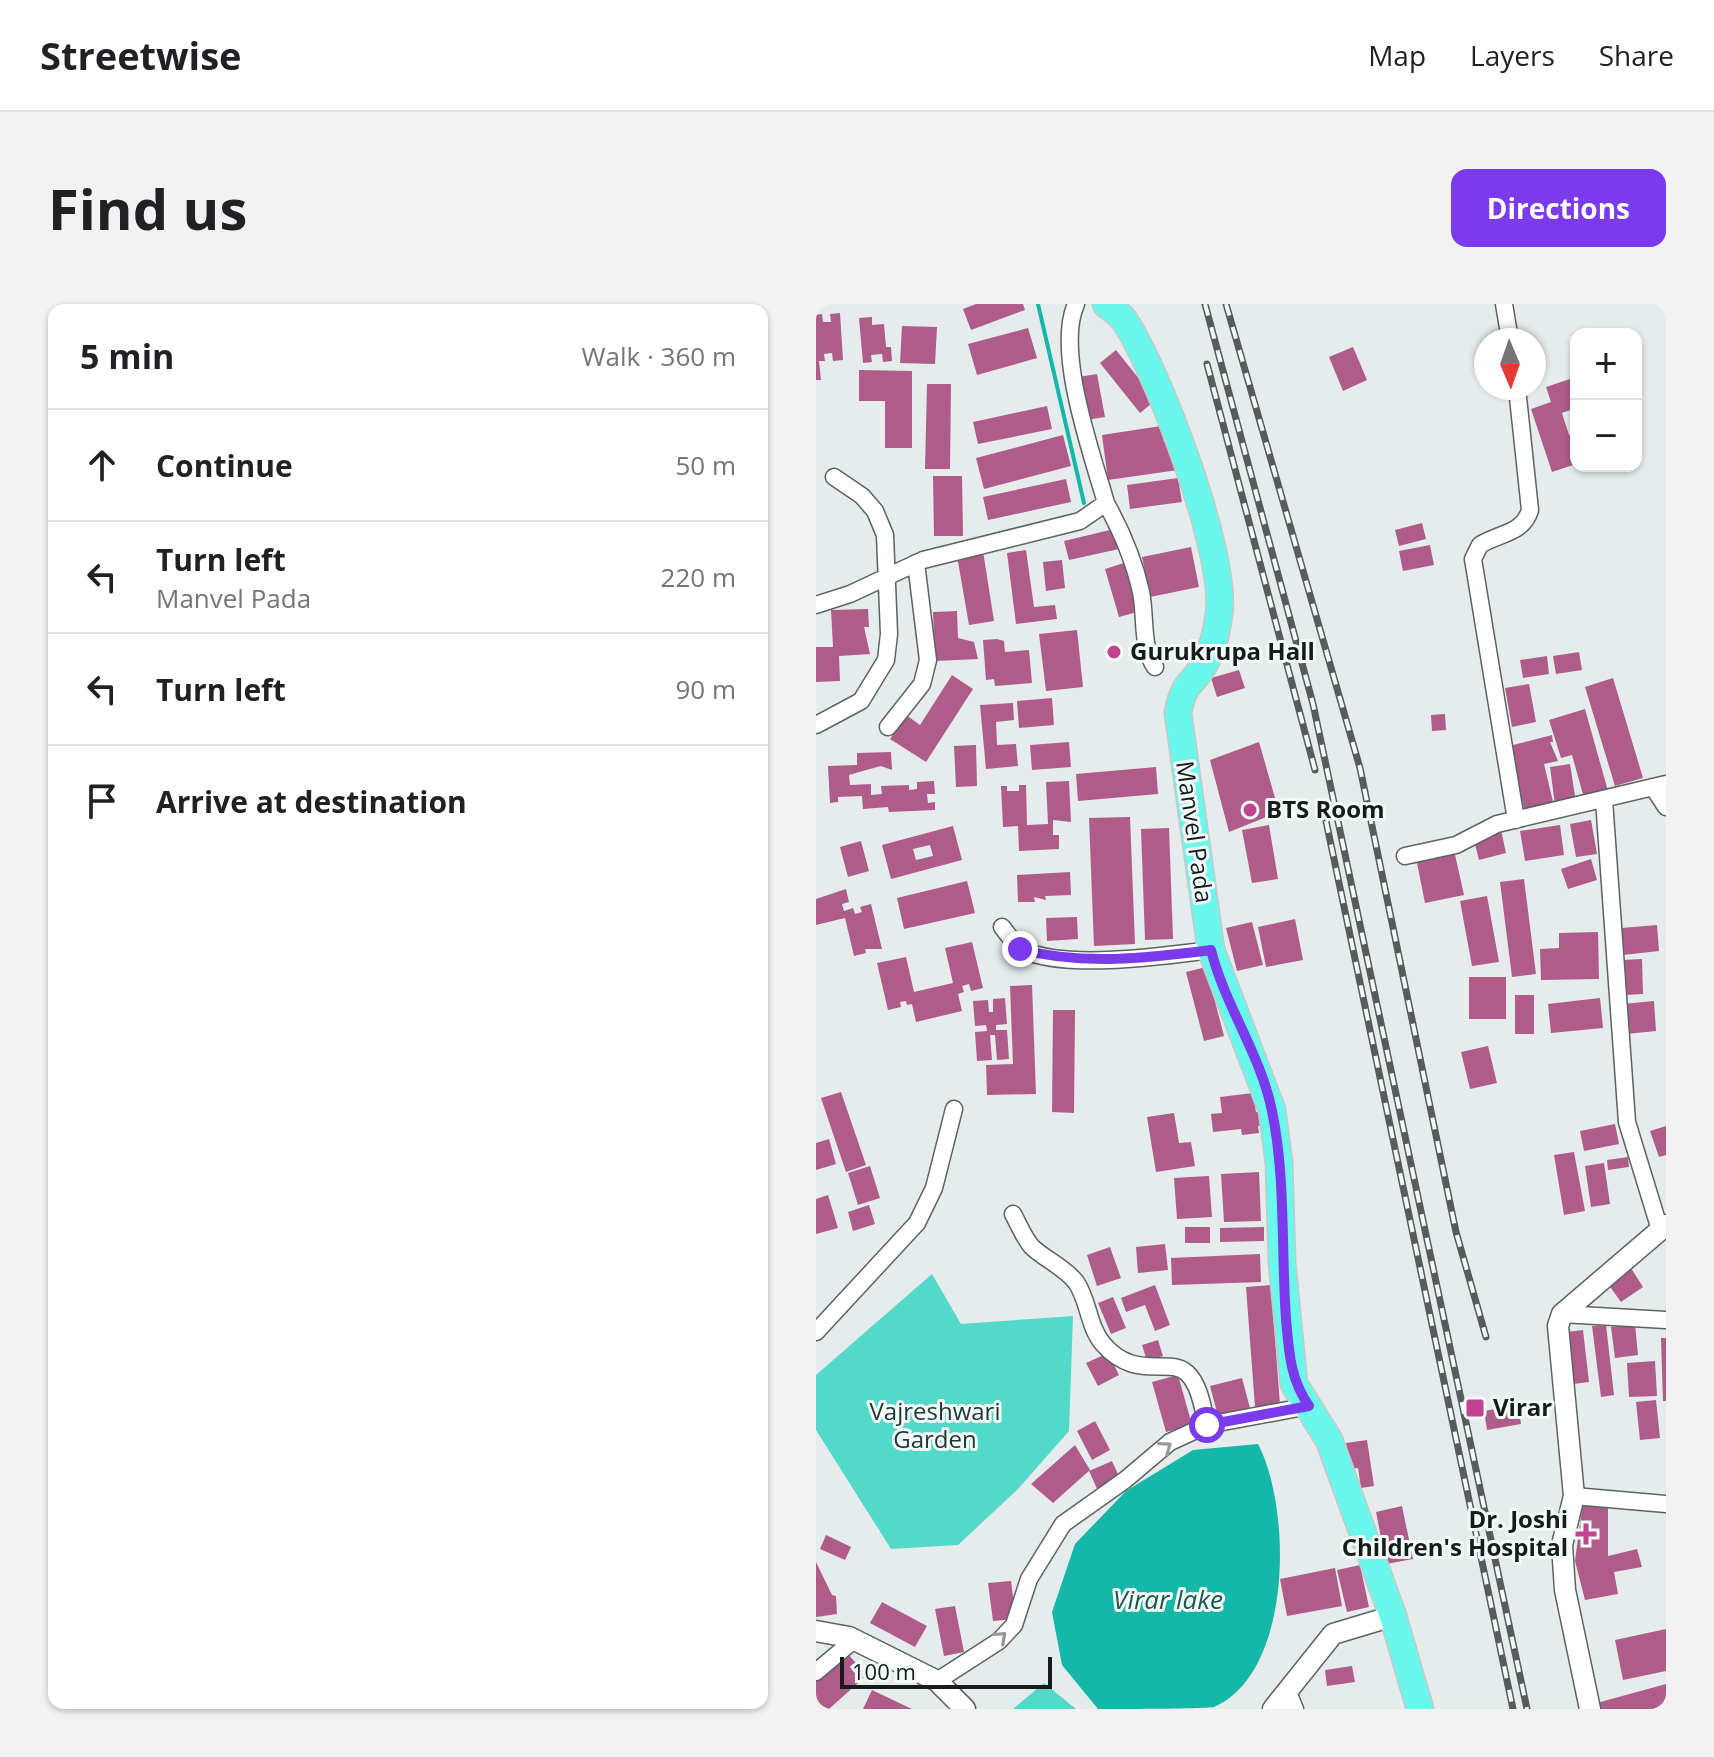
<!DOCTYPE html>
<html lang="en">
<head>
<meta charset="utf-8">
<style>
	:root { --surface:#fff; --page:#f2f2f2; --text:#202124; --muted:#757577; --line:#e0e0e0; --accent:#7c3aed }
	body { margin:0; font-family:"Open Sans",sans-serif; background:var(--page); color:var(--text) }
	.controls { position:absolute; right:24px; top:24px; display:grid; overflow:hidden; border-radius:16px; box-shadow:0 2px 6px #0004 }
	.controls button { width:72px; height:72px; display:grid; place-items:center; padding:0; border:0; border-bottom:2px solid var(--line); background:var(--surface); color:var(--text); font:40px sans-serif }
	.compass { position:absolute; left:658px; top:24px; width:72px; height:72px; border-radius:50%; background:var(--surface); box-shadow:0 2px 6px #0004; rotate:178deg }
	.scale { position:absolute; left:24px; bottom:20px; width:212px; box-sizing:border-box; padding-left:8px; border:4px solid #181b1b; border-top:0; font-size:22px; line-height:28px; white-space:nowrap; color:#181b1b; -webkit-text-stroke:6px #f2faf8; paint-order:stroke }
	.stop { position:absolute; width:24px; height:24px; margin:-18px; border:6px solid #7c3aed; border-radius:50%; background:#fff }
	.stop.end { background:#7c3aed; border-color:#fff; box-shadow:0 2px 8px #0008 }
	.list { margin:0; padding:0; list-style:none }
	h2 { display:flex; justify-content:space-between; align-items:center; height:104px; margin:0; padding:0 32px; font-size:34px }
	h2 small { font-size:26px; font-weight:400; color:var(--muted) }
	.list li { display:grid; grid-template-columns:52px 1fr auto; gap:24px; align-items:center; box-sizing:border-box; height:112px; padding:0 32px; border-top:2px solid var(--line) }
	.list b { display:block; font-size:30px; white-space:nowrap }
	.list p { margin:0; font-size:26px; white-space:nowrap; color:var(--muted) }
	.list em { font-size:26px; font-style:normal; color:var(--muted) }
	.icon { flex:none; width:44px; height:44px; fill:none; stroke:currentColor; stroke-width:2; stroke-linecap:round; stroke-linejoin:round }
	.map { position:relative; flex:none; width:850px; height:1405px; overflow:hidden; border-radius:16px }
	header { display:flex; align-items:center; gap:48px; box-sizing:border-box; height:112px; padding:0 40px; background:var(--surface); border-bottom:2px solid var(--line) }
	header strong { font-size:38px }
	nav { display:flex; gap:44px; margin-inline-start:auto; font-size:28px }
	.intro { display:flex; align-items:center; justify-content:space-between; box-sizing:border-box; height:192px; padding:0 48px }
	h1 { margin:0; font-size:56px }
	.button { padding:20px 36px; border-radius:16px; background:var(--accent); color:#fff; font-size:28px; font-weight:700 }
	main { display:flex; gap:48px; padding:0 48px }
	aside { flex:1; background:var(--surface); border-radius:16px; box-shadow:0 2px 6px #0004 }
	.map>svg:first-child { display:block }
	.green { fill:#52d9ca }
	.water { fill:#15b7a9 }
	.lines { fill:none; stroke-linecap:round; stroke-linejoin:round }
	.stream { stroke:#15b7a9; stroke-width:4 }
	.building { fill:#af5c8b; fill-rule:evenodd }
	.minor-casing { stroke:#5d6362; stroke-width:19 }
	.tertiary-casing { stroke:#5d6362; stroke-width:23 }
	.primary-casing { stroke:#c8c8c8; stroke-width:29 }
	.minor { stroke:#fff; stroke-width:16 }
	.tertiary { stroke:#fff; stroke-width:20 }
	.primary { stroke:#6bf8ec; stroke-width:26 }
	.rail-casing { stroke:#575b5b; stroke-width:7 }
	.rail { stroke:#f2faf8; stroke-width:4; stroke-dasharray:12; stroke-linecap:butt }
	.oneway { stroke:#979898 }
	.route { stroke:#7c3aed; stroke-width:10 }
	.poi-dot { fill:#c14391; stroke:#f2faf8; stroke-width:3 }
	.labels { text-anchor:middle; stroke-width:6; stroke-linejoin:round; paint-order:stroke }
	.poi-label { font-size:24px; font-weight:bold; fill:#181b1b; stroke:#f2faf8; text-anchor:start }
	.street-label { font-size:24px; fill:#181b1b; stroke:#f2faf8 }
	.park-label { font-size:24px; fill:#1f3734; stroke:#f2faf8 }
	.water-label { font-size:26px; font-style:italic; fill:#1d5750; stroke:#f2faf8 }
</style>
</head>
<body>
<header>
<strong>Streetwise</strong>
<nav><a>Map</a><a>Layers</a><a>Share</a></nav>
</header>
<div class="intro"><h1>Find us</h1><a class="button">Directions</a></div>
<main>
<aside>
<h2>5 min<small>Walk · 360 m</small></h2>
<ul class="list">
<li><svg class="icon" aria-label="ahead" viewBox="0 0 24 24"><path d="M12 20V5M6 11l6-6 6 6"/></svg><div><b>Continue</b></div><em>50 m</em></li>
<li><svg class="icon" aria-label="left" viewBox="0 0 24 24"><path d="M17 20v-9H6M10 6l-5 5 5 5"/></svg><div><b>Turn left</b><p>Manvel Pada</p></div><em>220 m</em></li>
<li><svg class="icon" aria-label="left" viewBox="0 0 24 24"><path d="M17 20v-9H6M10 6l-5 5 5 5"/></svg><div><b>Turn left</b></div><em>90 m</em></li>
<li><svg class="icon" aria-label="arrive" viewBox="0 0 24 24"><path d="M6 21V4h12l-3 4 3 4H6"/></svg><div><b>Arrive at destination</b></div></li>
</ul>
</aside>
<div class="map">
<svg width="850" height="1405" viewBox="0 0 850 1405">
	<rect width="100%" height="100%" fill="#e5eceb"/>
	<path class="green" d="M116,970L145,1020L257,1012L253,1127L202,1185L142,1241L75,1245L0,1126V1071Z
		M228,1379L260,1405H197Z"/>
	<path class="water" d="M442,1140C476,1205 477,1368 398,1403C382,1405 305,1405 282,1405L246,1361L236,1308L259,1240L310,1187L377,1146Z"/>
	<g class="lines">
		<path class="stream" d="M222,0L268,199"/>
	</g>
	<path class="building" d="M160,0H207L209,6L155,26L147,5Z
		M24,9L27,56L17,57L16,49L8,50L9,57H3L5,76H0V11L6,10L7,18H15L14,10Z
		M56,13V21L68,20L70,43H75L76,57L67,58L66,50L55,51L56,58L47,59L43,14Z
		M86,22L121,23L119,60L84,59Z
		M212,24L221,54L161,71L152,40Z
		M537,43L551,76L527,87L513,53Z
		M300,46L340,96L324,109L284,59Z
		M43,66L96,67V144H69V97H43Z
		M281,70L289,113L270,116L262,73Z
		M760,73V104L746,109L753,131L760,128V160L736,168L715,105L735,98L730,83Z
		M111,80H135L134,165H109Z
		M231,102L236,125L162,140L157,118Z
		M345,122L348,138L358,137L362,166L292,176L286,131Z
		M247,131L255,162L168,185L160,154Z
		M117,172H146L147,232H118Z
		M362,174L366,198L314,205L311,181Z
		M250,175L255,198L172,216L167,193Z
		M606,219L610,235L583,242L579,226Z
		M298,225L303,245L253,256L248,237Z
		M614,241L618,261L587,267L583,247Z
		M375,243L383,283L334,293L326,253Z
		M210,246L218,303L239,301L241,315L200,320L191,249Z
		M167,247L178,317L153,321L141,252Z
		M246,256L249,284L230,287L227,258Z
		M311,258L325,307L303,313L289,265Z
		M52,305L53,323H48L54,350L23,352L24,377L0,378V343H17L15,306Z
		M141,307L142,334L158,338L162,355L119,357L117,308Z
		M261,326L267,383L230,387L223,330Z
		M181,335L188,337L189,348L213,346L216,379L179,382L178,375L170,376L167,336Z
		M763,348L766,366L740,370L737,352Z
		M731,352L733,370L707,374L704,356Z
		M423,366L429,384L401,393L395,374Z
		M136,371L157,385L110,458L74,435L90,411L104,421Z
		M797,374L827,474L799,482L769,383Z
		M713,380L720,418L696,423L689,384Z
		M236,394L238,421L203,424L201,397Z
		M197,399L198,416L180,418L181,441L200,440L202,462L170,465L164,401Z
		M769,405L792,487L768,494L756,451L745,454L733,416Z
		M629,410L630,426L616,427L615,411Z
		M736,431L737,438H734L742,457L728,460L738,502L709,509L693,442Z
		M253,438L255,463L216,466L214,441Z
		M443,438L463,508L413,528L394,456Z
		M160,441L161,482L140,483L138,442Z
		M75,448L76,466L65,462L43,468L33,471L34,481L55,480V491L66,490L65,482L93,481V486L101,485V478L118,477L119,490H111L112,499L119,498V506L73,508L72,503L47,505L46,492L22,493V498L14,499L12,462L41,461V449Z
		M754,460L760,498L739,501L734,463Z
		M340,463L342,490L262,497L260,470Z
		M253,477L255,518L237,516V531H243V545L203,547L202,522L187,523L185,482H191V487H203V481H210L211,521L232,520L230,478Z
		M314,513L319,640L278,642L273,514Z
		M775,516L781,550L760,553L754,520Z
		M453,521L462,575L436,579L426,526Z
		M744,521L748,551L709,557L704,527Z
		M137,522L146,556L75,575L66,541ZM114,541L117,552L100,556L97,545Z
		M353,524L357,635L329,636L325,525Z
		M685,526L690,549L663,556L657,532Z
		M45,537L53,567L32,573L24,543Z
		M638,546L648,591L609,599L600,554Z
		M775,555L781,576L752,585L745,565Z
		M254,568L255,591L229,592L230,596L218,593L219,598H202L201,571Z
		M708,575L720,670L696,673L684,578Z
		M151,577L159,609L88,625L81,594Z
		M30,585L33,598L26,600L28,607L37,604L39,610L46,608L44,603L55,600L66,645H49L50,649L38,652L29,614L0,621V595Z
		M671,592L683,658L656,662L644,597Z
		M261,613L262,635L231,637L230,614Z
		M479,615L487,656L450,663L442,623Z
		M436,618L447,661L421,667L410,624Z
		M841,621L843,647L807,651L805,624Z
		M782,628L783,675L725,676L724,645L743,644V629Z
		M156,638L167,684L155,687L153,680L146,682L148,688L142,690L146,707L100,718L96,700L91,701L90,697L84,698L85,703L72,706L61,659L90,653L98,688L137,679L129,644Z
		M826,655L827,690L808,691L806,656Z
		M390,663L408,732L388,737L370,668Z
		M653,673H690V715H653Z
		M216,681L220,790L171,791L170,761L197,760L194,682Z
		M699,691H718V730H699Z
		M189,694L191,720L180,721V726H191L193,755L181,756L179,731H174L176,756L161,757L159,728L171,727L170,721L159,722L157,697L172,696L173,708H177V695Z
		M784,694L787,724L735,729L732,700Z
		M838,697L840,727L810,730L807,700Z
		M237,706H259L258,809L236,808Z
		M672,742L681,779L654,785L645,748Z
		M25,788L50,861L30,868L5,794Z
		M437,789L440,808L449,807L450,821L442,822L443,829L426,831L425,825L397,828L395,810L406,809L404,793Z
		M358,809L363,839L375,838L379,862L340,868L331,813Z
		M799,820L803,840L768,847L764,827Z
		M850,822V851L843,853L834,827Z
		M13,835L20,860L0,866V839Z
		M758,848L769,907L748,911L738,851Z
		M812,853L813,863L792,866L791,856Z
		M788,859L794,900L775,903L769,862Z
		M54,862L64,894L42,901L32,869Z
		M443,868L445,917L408,918L405,870Z
		M393,872L396,913L361,915L358,874Z
		M12,891L22,924L0,930V895Z
		M53,901L59,920L37,927L32,908Z
		M369,923H394V939H369Z
		M448,923V937L404,938V924Z
		M349,940L352,966L322,969L320,943Z
		M294,943L305,974L281,982L271,951Z
		M444,950L445,978L356,981L355,954Z
		M815,964L827,983L805,998L792,980Z
		M339,981L354,1021L339,1027L329,1001L310,1008L305,994Z
		M455,981L464,1101L439,1103L430,983Z
		M297,993L310,1024L295,1030L282,999Z
		M819,1020L822,1051L799,1054L795,1023Z
		M790,1021L798,1091L785,1093L776,1022Z
		M767,1026L773,1078L757,1080L750,1028Z
		M845,1034H850V1097H847Z
		M342,1036L347,1052L331,1057L326,1041Z
		M292,1049L303,1071L282,1082L270,1059Z
		M839,1057L841,1092L813,1093L811,1059Z
		M362,1071L376,1121L350,1128L336,1078Z
		M426,1074L434,1104L402,1112L394,1082Z
		M840,1096L844,1134L824,1136L820,1098Z
		M702,1101L705,1120L671,1126L668,1107Z
		M279,1117L294,1146L276,1156L261,1127Z
		M551,1136L558,1182L545,1184L542,1164L534,1165L530,1139Z
		M259,1141L274,1166L237,1199L215,1180Z
		M296,1157L305,1177L282,1187L273,1167Z
		M767,1197L792,1198V1252L821,1245L826,1263L798,1268L802,1290L769,1296L759,1257Z
		M586,1202L597,1255L570,1260L560,1208Z
		M10,1231L35,1243L29,1256L4,1245Z
		M0,1258L16,1291L20,1292L21,1310L0,1313Z
		M544,1261L553,1303L531,1308L521,1266Z
		M519,1264L526,1302L471,1312L464,1275Z
		M195,1277L200,1315L177,1317L172,1279Z
		M66,1298L111,1322L99,1343L54,1319Z
		M139,1302L148,1348L128,1352L119,1305Z
		M850,1325V1367L807,1376L799,1336Z
		M30,1348L51,1371L13,1405H0V1375Z
		M536,1362L539,1378L511,1382L509,1366Z
		M850,1380V1405H778L777,1400Z
		M56,1386L96,1405H47Z"/>
	<g class="lines">
		<g class="minor-casing">
			<path id="minor" d="M688,0L694,36
				M290,199C306,228 318,256 325,288C330,312 325,343 339,363
				M0,301L34,290L107,256L264,217L290,199C276,150 239,47 260,0
				M0,421L45,397L70,356L73,330L69,231L59,207L46,192L18,173
				M72,423L106,380L112,356L100,259
				M837,483L850,503
				M788,496L811,818L844,926
				M700,516L657,255L664,241C683,229 707,230 714,206L701,84
				M589,552L640,541L681,520L850,480
				M186,623C192,630 199,642 207,646C251,666 347,652 395,646
				M197,910C203,921 208,934 216,943C230,956 248,963 260,978C273,997 272,1022 287,1040C320,1078 353,1052 371,1069C384,1081 387,1106 391,1121
				M746,1010L850,1016
				M0,1028L101,919L118,884L138,805
				M758,1192L850,1200
				M0,1368L38,1336
				M121,1377L183,1337L198,1321L213,1275L247,1220L309,1176L354,1138L391,1121L493,1102
				M472,1388L479,1405"/>
		</g>
		<g class="tertiary-casing">
			<path id="tertiary" d="M0,1327L33,1333L121,1377L149,1405
				M457,1405L517,1330L577,1312
				M774,1405L749,1286L746,1241L758,1192L742,1022L746,1010L850,921"/>
		</g>
		<g class="primary-casing">
			<path id="primary" d="M290,0C296,5 304,10 308,16C342,66 412,252 403,310C401,325 397,344 390,357C377,383 368,375 362,409L395,646L456,806L463,859L466,958L478,1080L513,1136L577,1312L604,1405"/>
		</g>
		<use href="#minor" class="minor"/>
		<use href="#tertiary" class="tertiary"/>
		<use href="#primary" class="primary"/>
		<g class="rail-casing">
			<path id="rail" d="M389,0L497,400L711,1405
				M410,0L544,464L640,928L670,1033
				M391,60L499,466
				M510,517L697,1405"/>
		</g>
		<use href="#rail" class="rail"/>
	</g>
	<defs><path id="oneway-chevron" d="M-2-3.5L2.5 0L-2 3.5" fill="none" stroke-width="1.6" stroke-linecap="round" stroke-linejoin="round" transform="scale(2)"/></defs>
	<g class="oneway">
		<use href="#oneway-chevron" transform="translate(350 1143) rotate(-36)"/>
		<use href="#oneway-chevron" transform="translate(185 1333) rotate(-42)"/>
	</g>
	<g class="lines">
		<path class="route" d="M204,645C266,662 332,654 395,646C409,702 445,751 456,807C470,875 465,946 470,1015C473,1048 474,1075 493,1102L391,1121"/>
	</g>
	<g class="poi-dot">
		<circle cx="298" cy="348" r="8"/>
		<circle cx="434" cy="506" r="8"/>
		<rect x="649" y="1094" width="20" height="20" rx="4"/>
		<path d="M766 1218h8v8h8v8h-8v8h-8v-8h-8v-8h8z"/>
	</g>
	<g class="labels">
		<g class="poi-label">
			<text x="314" y="356">Gurukrupa Hall</text>
			<text x="450" y="514">BTS Room</text>
			<text x="677" y="1112">Virar</text>
			<text x="752" y="1224" text-anchor="end">Dr. Joshi<tspan x="752" dy="28">Children's Hospital</tspan></text>
		</g>
		<g class="street-label">
			<text transform="translate(378 528) rotate(82)" y="8">Manvel Pada</text>
		</g>
		<g class="park-label">
			<text x="119" y="1116">Vajreshwari<tspan x="119" dy="28">Garden</tspan></text>
		</g>
		<g class="water-label">
			<text x="352" y="1305">Virar lake</text>
		</g>
	</g>
</svg>
<div class="controls">
<button>+</button>
<button>−</button>
</div>
<svg class="compass" viewBox="-18 -18 36 36"><path d="M0-13l5 13h-10z" fill="#e53935"/><path d="M0 13l5-13h-10z" fill="#757577"/></svg>
<div class="scale">100 m</div>
<div class="stop" style="left:391px;top:1121px"></div>
<div class="stop end" style="left:204px;top:645px"></div>
</div>
</main>
</body>
</html>
